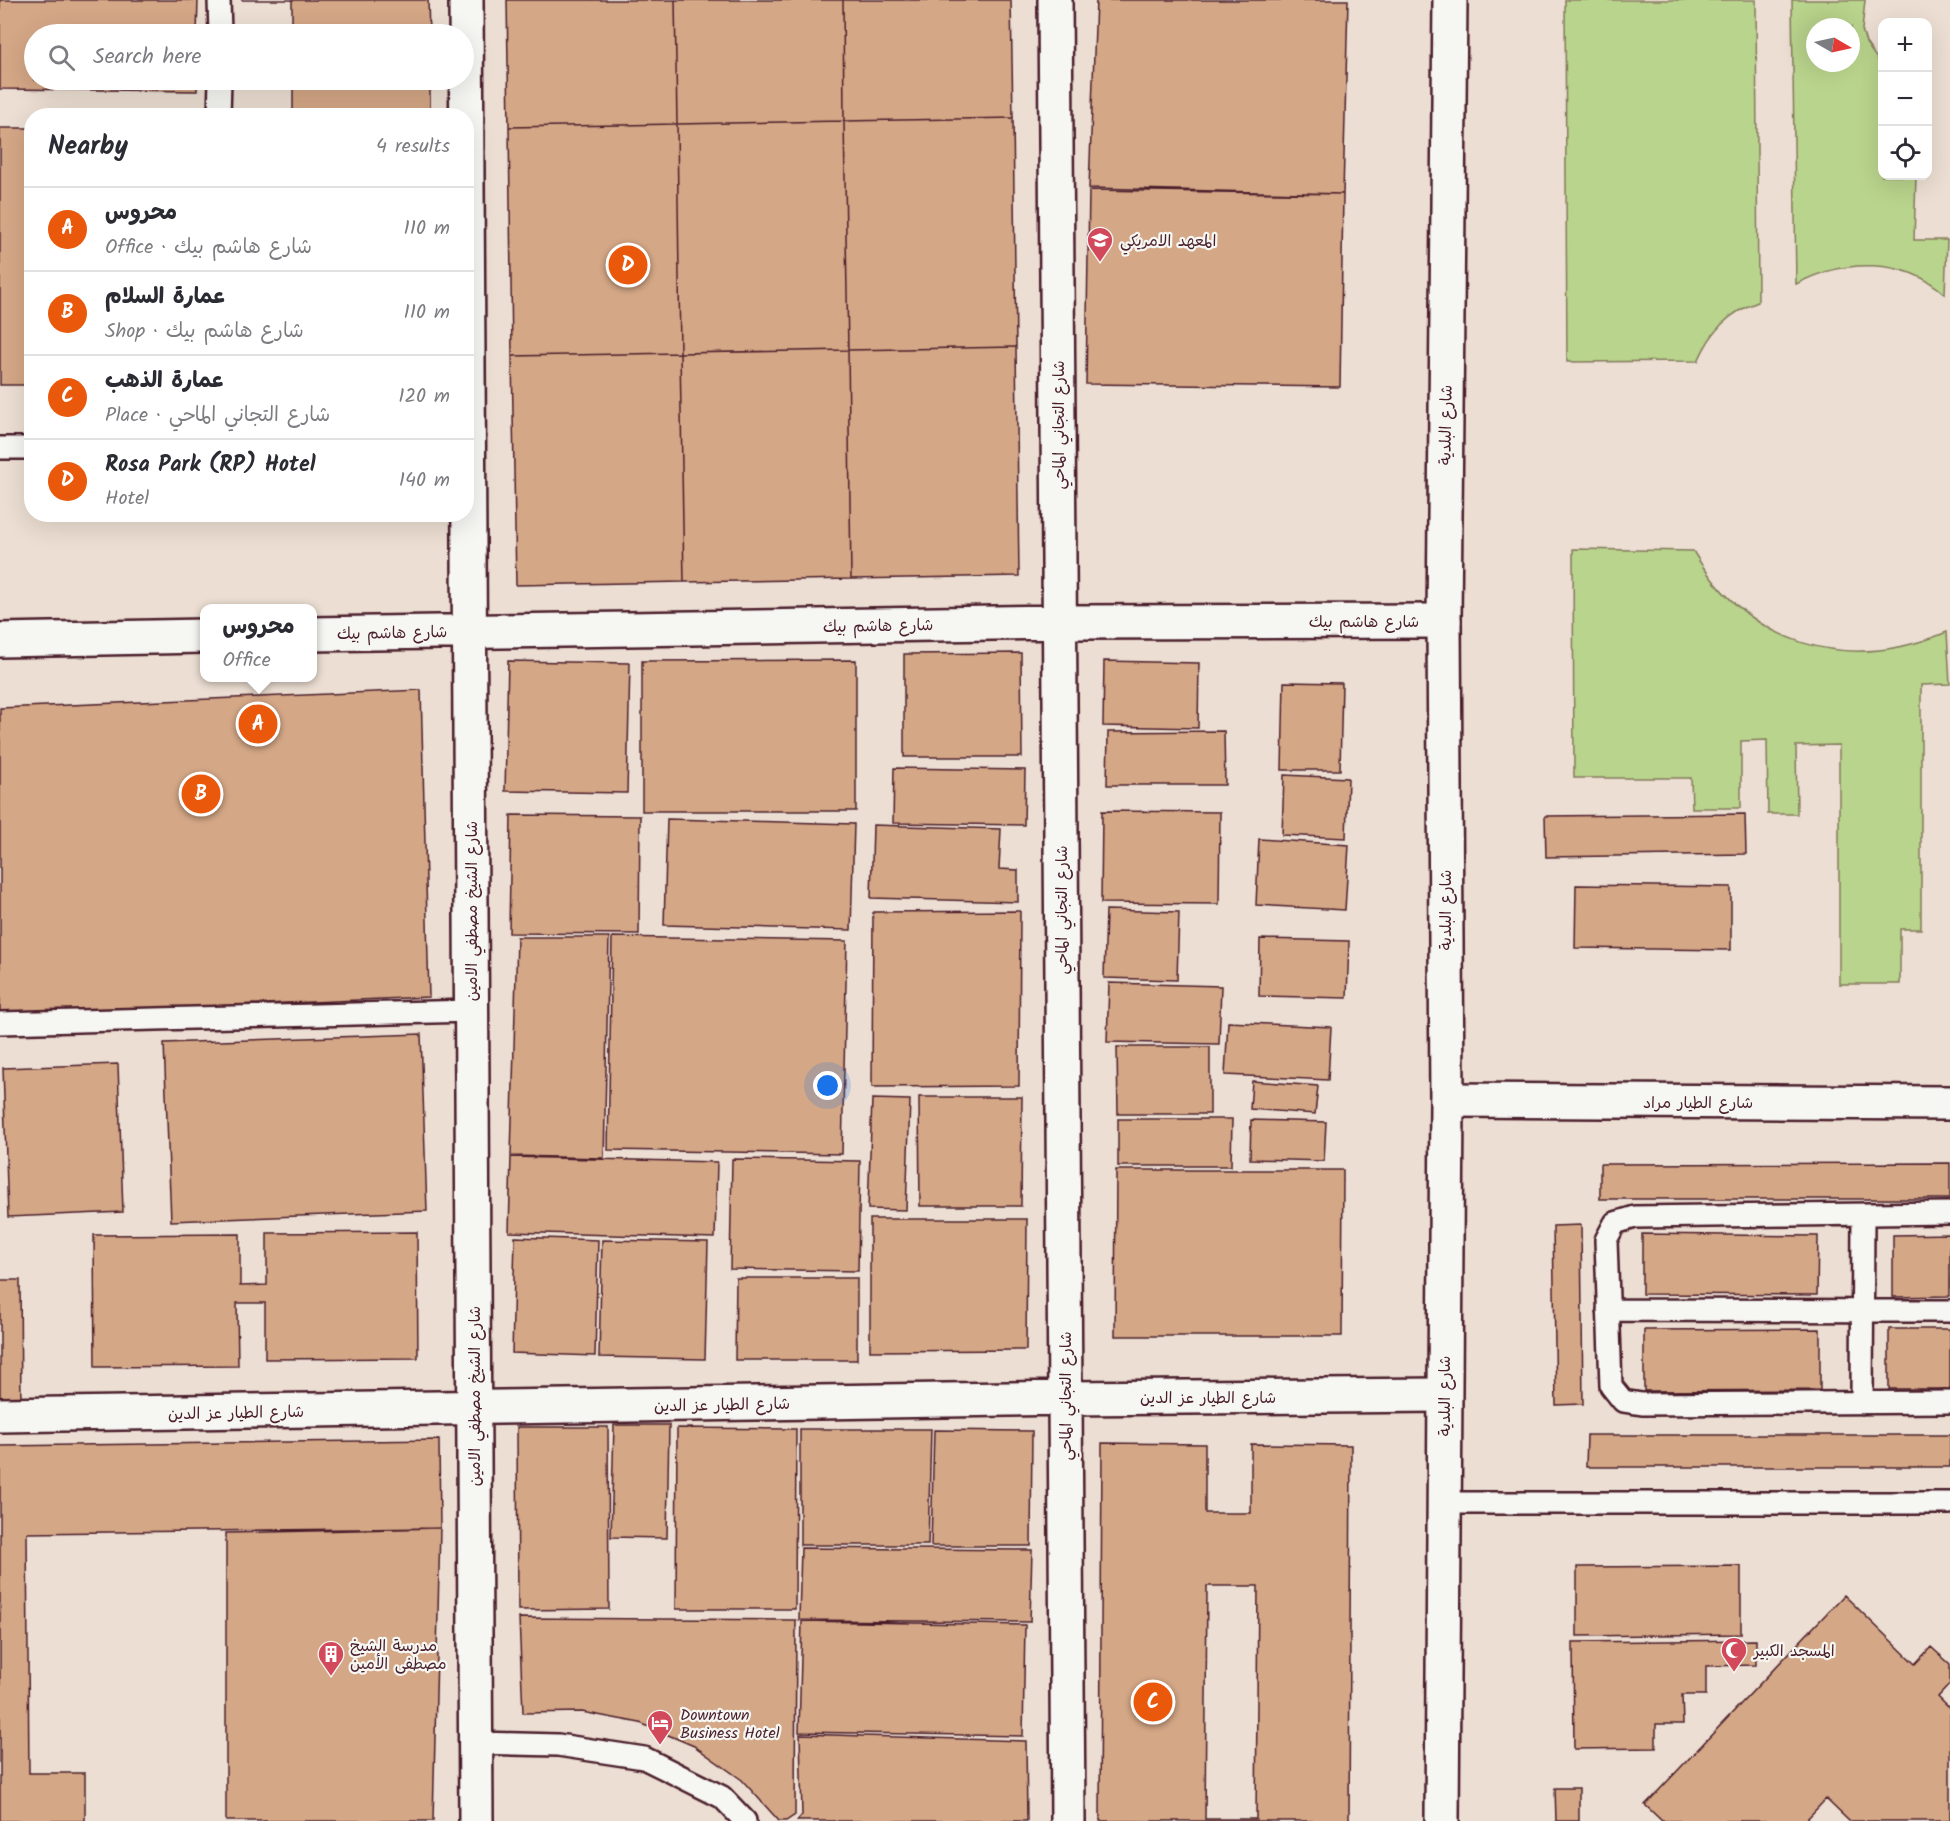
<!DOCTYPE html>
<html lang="en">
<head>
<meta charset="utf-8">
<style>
	:root { --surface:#fff; --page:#f2f2f3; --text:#2b2b33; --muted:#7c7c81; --line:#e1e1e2; --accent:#ea580c }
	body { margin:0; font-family:Kalam,"Playpen Sans Arabic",sans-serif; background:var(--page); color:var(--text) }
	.controls { position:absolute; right:18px; top:18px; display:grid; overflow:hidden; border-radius:12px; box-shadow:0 6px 24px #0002 }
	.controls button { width:54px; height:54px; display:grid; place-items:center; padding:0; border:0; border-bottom:2px solid var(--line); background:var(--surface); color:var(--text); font:30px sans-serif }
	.compass { position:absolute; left:1806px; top:18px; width:54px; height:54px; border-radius:50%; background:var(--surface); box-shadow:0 6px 24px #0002; rotate:99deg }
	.you { position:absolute; left:828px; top:1086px; width:21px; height:21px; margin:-15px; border:4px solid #fff; border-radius:50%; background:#1a73e8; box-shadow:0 0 0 9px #1a73e833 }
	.badge { display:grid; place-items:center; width:39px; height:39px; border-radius:50%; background:var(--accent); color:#fff; font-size:20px; font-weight:700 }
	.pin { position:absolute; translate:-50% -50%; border:3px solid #fff; box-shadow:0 2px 6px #0006 }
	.popup { position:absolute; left:200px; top:604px; width:117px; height:78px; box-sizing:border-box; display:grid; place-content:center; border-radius:12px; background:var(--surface); filter:drop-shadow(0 2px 4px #0005); font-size:20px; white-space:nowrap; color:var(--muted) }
	.popup b { font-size:22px; color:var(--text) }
	.popup::after { content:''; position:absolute; left:50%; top:100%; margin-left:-12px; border:12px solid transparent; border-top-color:var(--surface) }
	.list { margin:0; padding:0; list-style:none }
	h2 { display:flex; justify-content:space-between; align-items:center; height:78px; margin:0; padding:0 24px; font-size:26px }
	h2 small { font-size:20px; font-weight:400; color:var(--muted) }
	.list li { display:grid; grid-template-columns:39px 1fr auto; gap:18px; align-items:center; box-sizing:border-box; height:84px; padding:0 24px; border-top:2px solid var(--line) }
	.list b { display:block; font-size:22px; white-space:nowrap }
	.list p { margin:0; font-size:20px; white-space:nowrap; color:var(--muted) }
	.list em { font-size:20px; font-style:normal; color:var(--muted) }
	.icon { flex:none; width:33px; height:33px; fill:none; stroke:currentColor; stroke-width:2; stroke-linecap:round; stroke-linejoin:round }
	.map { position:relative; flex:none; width:1950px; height:1821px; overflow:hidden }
	.search { position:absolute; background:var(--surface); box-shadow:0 6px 24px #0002; left:24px; top:24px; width:450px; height:66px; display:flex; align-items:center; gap:15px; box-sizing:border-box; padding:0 21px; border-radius:33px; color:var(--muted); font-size:22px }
	.panel { position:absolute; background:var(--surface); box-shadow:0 6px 24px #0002; left:24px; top:108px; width:450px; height:414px; border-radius:24px }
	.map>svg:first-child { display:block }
	.green { fill:#b9d48c; stroke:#827a5c; stroke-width:1.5; fill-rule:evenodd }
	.building { fill:#d4a786; stroke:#4a1f2b; stroke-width:1.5; fill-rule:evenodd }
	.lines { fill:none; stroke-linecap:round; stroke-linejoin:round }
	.service-casing { stroke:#4a1f2b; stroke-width:26 }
	.minor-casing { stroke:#4a1f2b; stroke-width:38 }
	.tertiary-casing { stroke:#4a1f2b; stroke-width:38 }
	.service { stroke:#f6f6f2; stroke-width:21 }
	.minor { stroke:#f6f6f2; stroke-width:33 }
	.tertiary { stroke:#f6f6f2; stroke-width:33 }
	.labels { text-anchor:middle; stroke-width:4.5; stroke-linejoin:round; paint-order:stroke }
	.poi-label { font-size:16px; fill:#4a1f2b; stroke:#f6f6f2; text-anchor:start }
	.street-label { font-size:16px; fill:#4a1f2b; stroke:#f6f6f2 }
</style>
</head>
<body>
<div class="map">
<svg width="1950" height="1821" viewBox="0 0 1950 1821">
	<rect width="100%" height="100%" fill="#ecded2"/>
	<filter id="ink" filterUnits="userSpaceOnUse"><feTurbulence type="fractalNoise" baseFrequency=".0167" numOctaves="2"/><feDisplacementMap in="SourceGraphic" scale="12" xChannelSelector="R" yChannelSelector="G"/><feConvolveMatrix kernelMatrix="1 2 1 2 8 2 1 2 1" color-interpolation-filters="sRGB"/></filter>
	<g filter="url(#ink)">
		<path class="green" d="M1565,0H1756L1758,302C1727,313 1711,332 1698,361L1567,362Z
			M1792,0H1865L1862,30L1866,43L1882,66V176H1916L1914,240H1947L1945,294C1904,257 1843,259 1796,284ZM1815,27H1851V63H1815Z
			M1573,549L1693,551C1749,646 1846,674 1947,632L1950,684L1921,685V929H1900V984H1839V745L1796,746L1797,814H1768L1767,740L1741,741V808H1692L1691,778H1574Z"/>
		<path class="building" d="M0,0H198L197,34H34V80H197V91L0,89Z
			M241,0H428L429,34H292V0Z
			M507,0H675L677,124L509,127Z
			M675,0H843L844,121L677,124Z
			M843,0H1011L1013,118L844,121Z
			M1096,0H1348L1343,194L1089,188Z
			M293,80H430V116H293Z
			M1013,118L1016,347L848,350L844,121Z
			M844,121L848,350L680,353L677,124Z
			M677,124L680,353L512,356L509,127Z
			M0,128H32V385H0Z
			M1089,190L1343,194L1340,387L1086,384Z
			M1016,347L1019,576L851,579L848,350Z
			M848,350L851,579L684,582L680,353Z
			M680,353L684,582L516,585L512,356Z
			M1021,653L1022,757H904V654Z
			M856,660V811H642V661Z
			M508,661L630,663L627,793L505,791Z
			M1104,661L1199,663L1198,728L1103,726Z
			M1284,682L1342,683L1340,770H1282Z
			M421,690L429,997L0,1015V708Z
			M1224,731L1225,785H1107L1108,732Z
			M894,768L1025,770L1024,825L893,823Z
			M1284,775L1348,778L1346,838L1282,835Z
			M1102,811L1220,812L1219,904L1101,903Z
			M1745,814L1746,854L1546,857L1545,816Z
			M511,815L640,816L639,934L509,933Z
			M667,819L854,824L851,930L664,925Z
			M873,825L1001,829L999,869L1018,870V902L871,898Z
			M1259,839L1349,845L1345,910L1256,905Z
			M1576,885L1731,887V950L1575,948Z
			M1106,910L1179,912L1177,980L1104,978Z
			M1020,911L1019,1086L872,1087L873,912Z
			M517,937H609L604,1158L511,1156Z
			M612,937L847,941L842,1154L608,1150Z
			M1260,939L1349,941L1347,998L1259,996Z
			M1109,983L1221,986L1219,1044L1107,1042Z
			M1228,1022L1331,1027L1328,1080L1225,1075Z
			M421,1034L427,1211L171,1221L164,1043Z
			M1117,1047H1210V1114H1118Z
			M118,1064L123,1212L8,1217L3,1068Z
			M1252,1081L1318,1086L1315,1114L1250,1109Z
			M919,1097H1022L1021,1206H920Z
			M872,1099L910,1100L906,1210L868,1209Z
			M1118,1119H1232L1231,1166H1118Z
			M1251,1120L1326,1122L1324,1161L1250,1159Z
			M511,1157L717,1162L715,1238L509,1232Z
			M732,1159L860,1161L858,1271L730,1269Z
			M1950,1163V1199H1600V1164Z
			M1116,1170H1343L1342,1336H1115Z
			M870,1219H1027L1026,1350L870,1351Z
			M1581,1225L1583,1404L1556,1405L1553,1226Z
			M417,1232L418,1358L265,1359V1303H237L238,1366L95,1367L94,1235L240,1234V1286L267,1285V1233Z
			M1642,1234L1818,1236L1817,1295L1642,1294Z
			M1950,1234V1296L1893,1297V1235Z
			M515,1237L598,1240L595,1356L512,1353Z
			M602,1240L708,1242L705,1359L599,1357Z
			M736,1278H857V1360H735Z
			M0,1280H20L21,1408H0Z
			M1820,1329V1390L1644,1391V1330Z
			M1889,1329H1950V1389H1889Z
			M614,1425H669L667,1538L611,1537Z
			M517,1427H608L609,1609L518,1610Z
			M677,1428L796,1429L795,1609H676Z
			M800,1429H931L928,1545H800Z
			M934,1430L1032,1431L1031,1546H931Z
			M1587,1435H1950V1467H1586Z
			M439,1440L440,1528L27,1533L29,1773H85V1821H0V1446Z
			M1102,1443L1205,1444V1513H1251V1444L1351,1445L1349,1821H1100ZM1207,1586H1258L1256,1819H1205Z
			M440,1528L433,1821H226V1533Z
			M801,1548L1032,1550L1030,1622L799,1620Z
			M1741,1566V1634L1577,1636V1567Z
			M1844,1595L1915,1664L1931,1647L1950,1664V1684L1938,1697L1950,1709V1821H1849L1826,1799L1805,1821H1662L1645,1805Z
			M519,1618L796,1620L795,1815L786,1821H779L742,1780L694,1746L640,1723L582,1712L523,1713Z
			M802,1621L1025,1625L1023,1736L799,1732Z
			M1756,1640V1665L1706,1666V1695H1682L1683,1724H1656V1748L1574,1749L1573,1642Z
			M800,1734L1026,1741L1027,1821H797L802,1815Z
			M1555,1788H1579V1821H1556Z"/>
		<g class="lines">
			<g class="service-casing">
				<path id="service" d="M219,0L220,34
					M219,116L220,80
					M0,448H32
					M0,1023L472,1011
					M1950,1213L1635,1217L1615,1223L1606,1240L1611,1386L1623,1401L1642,1404L1950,1402
					M1608,1310L1950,1311
					M1862,1403L1863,1215
					M1444,1503H1950
					M475,1743L558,1745L644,1758L722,1797L745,1821"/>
			</g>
			<g class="minor-casing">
				<path id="minor" d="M466,0L476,1821
					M1055,0L1068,1821
					M312,634L1060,622L1444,621
					M0,640L204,636
					M1447,1100L1950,1103
					M0,1415L1065,1398L1443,1395"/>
			</g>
			<g class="tertiary-casing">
				<path id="tertiary" d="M1442,1821L1447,1100L1444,621L1450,0"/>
			</g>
			<use href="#service" class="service"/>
			<use href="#minor" class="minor"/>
			<use href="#tertiary" class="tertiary"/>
		</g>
	</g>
	<defs>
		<g id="school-pin" transform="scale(1.35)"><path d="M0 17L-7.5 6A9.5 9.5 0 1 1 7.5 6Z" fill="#d1495b" stroke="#f6f6f2"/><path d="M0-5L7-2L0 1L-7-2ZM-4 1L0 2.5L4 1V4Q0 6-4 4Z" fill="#fff"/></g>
		<g id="mosque-pin" transform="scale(1.35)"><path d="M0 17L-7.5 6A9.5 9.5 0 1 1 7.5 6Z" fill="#d1495b" stroke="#f6f6f2"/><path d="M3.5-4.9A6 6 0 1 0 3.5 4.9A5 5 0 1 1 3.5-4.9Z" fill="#fff"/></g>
		<g id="building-pin" transform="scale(1.35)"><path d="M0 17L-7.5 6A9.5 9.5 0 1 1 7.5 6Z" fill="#d1495b" stroke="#f6f6f2"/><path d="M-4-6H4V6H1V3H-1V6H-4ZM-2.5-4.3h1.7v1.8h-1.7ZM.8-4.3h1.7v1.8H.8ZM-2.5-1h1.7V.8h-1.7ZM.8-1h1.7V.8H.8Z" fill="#fff"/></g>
		<g id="hotel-pin" transform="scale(1.35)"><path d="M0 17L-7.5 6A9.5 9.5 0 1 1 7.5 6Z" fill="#d1495b" stroke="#f6f6f2"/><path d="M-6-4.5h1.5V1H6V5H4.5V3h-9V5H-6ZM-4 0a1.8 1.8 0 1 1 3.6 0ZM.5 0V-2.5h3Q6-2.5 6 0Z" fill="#fff"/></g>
	</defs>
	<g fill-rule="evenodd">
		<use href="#school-pin" x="1100" y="240"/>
		<use href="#mosque-pin" x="1734" y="1650"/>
		<use href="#building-pin" x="331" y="1654"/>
		<use href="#hotel-pin" x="660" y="1723"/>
	</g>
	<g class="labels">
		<g class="poi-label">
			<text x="1120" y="246">المعهد الامريكي</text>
			<text x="350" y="1651">مدرسة الشيخ<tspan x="350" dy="18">مصطفى الأمين</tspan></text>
			<text x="1754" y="1656">المسجد الكبير</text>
			<text x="680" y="1720">Downtown<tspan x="680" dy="18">Business Hotel</tspan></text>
		</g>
		<g class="street-label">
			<text transform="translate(1058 425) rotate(-90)" y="6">شارع التجاني الماحي</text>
			<text transform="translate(1445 425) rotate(-89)" y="6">شارع البلدية</text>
			<text x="1364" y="627">شارع هاشم بيك</text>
			<text transform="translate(878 625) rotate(-1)" y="6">شارع هاشم بيك</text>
			<text transform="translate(392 632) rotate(-1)" y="6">شارع هاشم بيك</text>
			<text transform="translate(1061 910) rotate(-90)" y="6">شارع التجاني الماحي</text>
			<text transform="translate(1445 910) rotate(-90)" y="6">شارع البلدية</text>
			<text transform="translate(471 911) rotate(-90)" y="6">شارع الشيخ مصطفي الامين</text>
			<text x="1698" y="1108">شارع الطيار مراد</text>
			<text transform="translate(474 1396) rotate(-90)" y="6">شارع الشيخ مصطفي الامين</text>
			<text transform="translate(1065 1396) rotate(-90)" y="6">شارع التجاني الماحي</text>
			<text transform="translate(1444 1396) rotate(-90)" y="6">شارع البلدية</text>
			<text x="1208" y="1403">شارع الطيار عز الدين</text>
			<text transform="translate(722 1404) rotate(-1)" y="6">شارع الطيار عز الدين</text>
			<text transform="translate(236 1412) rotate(-1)" y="6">شارع الطيار عز الدين</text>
		</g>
	</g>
</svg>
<div class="controls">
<button>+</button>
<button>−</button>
<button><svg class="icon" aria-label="locate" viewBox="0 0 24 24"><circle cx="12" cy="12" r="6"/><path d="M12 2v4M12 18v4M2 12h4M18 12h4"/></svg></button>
</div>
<svg class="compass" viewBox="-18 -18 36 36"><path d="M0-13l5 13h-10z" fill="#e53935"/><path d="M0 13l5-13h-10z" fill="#7c7c81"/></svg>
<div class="you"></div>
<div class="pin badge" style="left:258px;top:724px">A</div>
<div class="popup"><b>محروس</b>Office</div>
<div class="pin badge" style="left:201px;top:794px">B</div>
<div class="pin badge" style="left:1153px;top:1702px">C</div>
<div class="pin badge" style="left:628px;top:265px">D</div>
<div class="search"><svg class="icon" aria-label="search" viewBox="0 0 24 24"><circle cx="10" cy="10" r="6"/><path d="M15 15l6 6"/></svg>Search here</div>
<section class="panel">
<h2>Nearby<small>4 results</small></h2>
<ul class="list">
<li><span class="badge">A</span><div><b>محروس</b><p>Office · شارع هاشم بيك</p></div><em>110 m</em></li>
<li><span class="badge">B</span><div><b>عمارة السلام</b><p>Shop · شارع هاشم بيك</p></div><em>110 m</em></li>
<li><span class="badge">C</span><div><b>عمارة الذهب</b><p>Place · شارع التجاني الماحي</p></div><em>120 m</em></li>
<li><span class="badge">D</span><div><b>Rosa Park (RP) Hotel</b><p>Hotel</p></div><em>140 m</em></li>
</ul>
</section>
</div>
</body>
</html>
